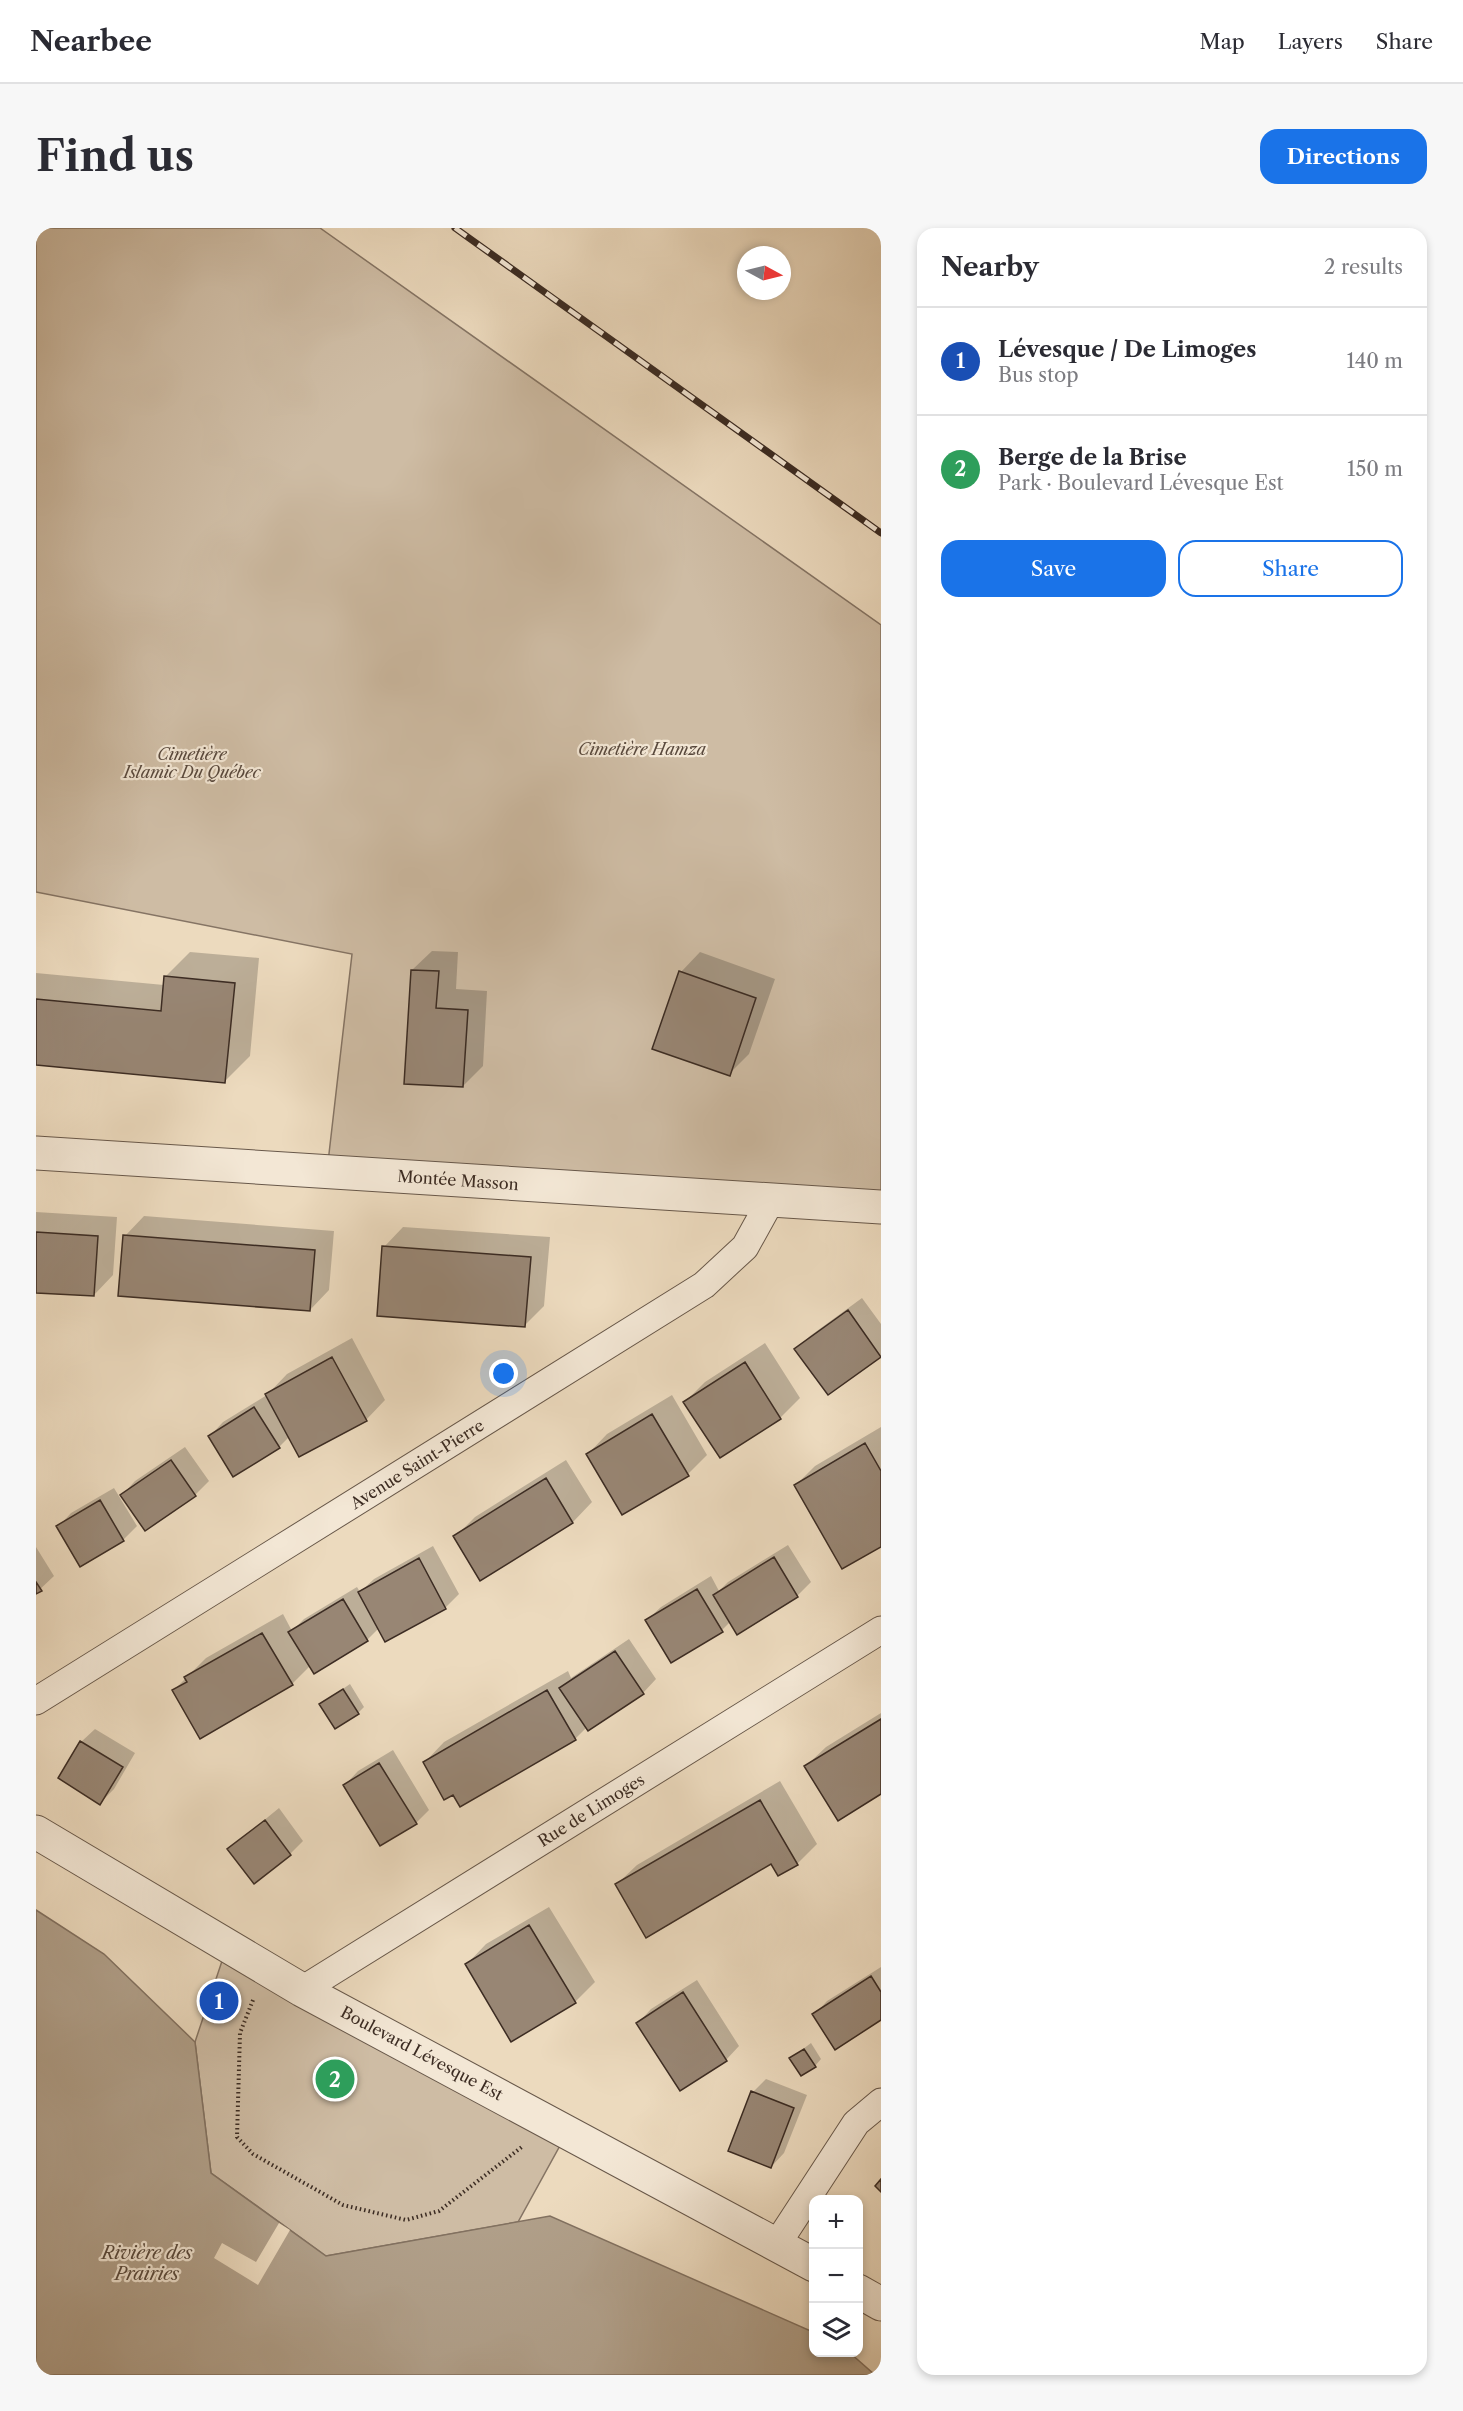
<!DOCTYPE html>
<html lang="en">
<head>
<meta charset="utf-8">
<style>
	:root { --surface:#fff; --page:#f7f7f7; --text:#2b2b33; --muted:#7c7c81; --line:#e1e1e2; --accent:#1a73e8 }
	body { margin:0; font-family:"Libre Caslon Text",serif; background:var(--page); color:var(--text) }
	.controls { position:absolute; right:18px; bottom:18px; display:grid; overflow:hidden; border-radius:12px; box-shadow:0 3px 9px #0003 }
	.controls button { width:54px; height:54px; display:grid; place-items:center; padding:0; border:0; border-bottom:2px solid var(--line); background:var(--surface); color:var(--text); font:30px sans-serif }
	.compass { position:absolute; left:701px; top:18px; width:54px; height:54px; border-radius:50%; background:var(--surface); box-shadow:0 3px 9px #0003; rotate:97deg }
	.you { position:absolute; left:468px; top:1146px; width:21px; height:21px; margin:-15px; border:4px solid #fff; border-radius:50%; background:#1a73e8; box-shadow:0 0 0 9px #1a73e833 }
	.badge { display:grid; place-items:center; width:39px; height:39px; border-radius:50%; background:var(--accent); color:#fff; font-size:20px; font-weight:700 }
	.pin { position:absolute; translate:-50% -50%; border:3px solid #fff; box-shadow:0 2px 6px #0006 }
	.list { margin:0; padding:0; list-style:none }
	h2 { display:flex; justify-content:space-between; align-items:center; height:78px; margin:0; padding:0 24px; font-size:26px }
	h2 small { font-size:20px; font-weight:400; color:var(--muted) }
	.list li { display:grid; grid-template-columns:39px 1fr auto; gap:18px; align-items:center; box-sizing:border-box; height:108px; padding:0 24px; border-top:2px solid var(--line) }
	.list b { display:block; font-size:22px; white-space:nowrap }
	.list p { margin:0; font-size:20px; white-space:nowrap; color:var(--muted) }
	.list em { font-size:20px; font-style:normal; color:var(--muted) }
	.actions { display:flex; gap:12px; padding:18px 24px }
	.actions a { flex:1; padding:14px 0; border:2px solid var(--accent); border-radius:18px; text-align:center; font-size:21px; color:var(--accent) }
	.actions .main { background:var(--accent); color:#fff }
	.icon { flex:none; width:33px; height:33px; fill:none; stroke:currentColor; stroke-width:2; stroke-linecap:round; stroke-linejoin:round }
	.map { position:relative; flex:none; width:845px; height:2147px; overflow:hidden; border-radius:18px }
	header { display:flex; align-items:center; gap:36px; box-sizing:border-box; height:84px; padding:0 30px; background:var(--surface); border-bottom:2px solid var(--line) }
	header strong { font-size:28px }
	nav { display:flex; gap:33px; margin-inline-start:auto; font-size:21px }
	.intro { display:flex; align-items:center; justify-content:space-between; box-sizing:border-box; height:144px; padding:0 36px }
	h1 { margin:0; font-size:42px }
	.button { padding:15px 27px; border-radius:18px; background:var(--accent); color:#fff; font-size:21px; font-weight:700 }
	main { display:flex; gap:36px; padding:0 36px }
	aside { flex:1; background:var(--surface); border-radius:18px; box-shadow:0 3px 9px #0003 }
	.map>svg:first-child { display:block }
	.green { fill:#cebca4; stroke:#857464; stroke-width:1.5 }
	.water { fill:#b09f89; stroke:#827160; stroke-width:1.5 }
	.pier { fill:#ecdabe }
	.shadow { fill:#0003 }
	.building { fill:#988674; stroke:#3c2c23; stroke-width:1.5 }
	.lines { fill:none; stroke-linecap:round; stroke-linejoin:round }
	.minor-casing { stroke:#68584a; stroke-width:29 }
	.tertiary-casing { stroke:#68584a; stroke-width:35 }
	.path { stroke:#3c2c23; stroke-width:4; stroke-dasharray:1.5 3; stroke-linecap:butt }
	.minor { stroke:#f3e7d5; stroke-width:27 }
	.tertiary { stroke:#f3e7d5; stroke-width:33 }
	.rail-casing { stroke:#3c2c23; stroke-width:7 }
	.rail { stroke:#f3e7d5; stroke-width:4.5; stroke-dasharray:14; stroke-linecap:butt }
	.labels { text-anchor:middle; stroke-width:4.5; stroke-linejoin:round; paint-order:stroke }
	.park-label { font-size:16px; font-style:italic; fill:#59493d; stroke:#f3e7d5 }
	.street-label { font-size:16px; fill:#3c2c23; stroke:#f3e7d5 }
	.water-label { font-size:18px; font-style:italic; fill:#59493c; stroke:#f3e7d5 }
</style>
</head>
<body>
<header>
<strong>Nearbee</strong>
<nav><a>Map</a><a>Layers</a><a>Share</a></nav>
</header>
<div class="intro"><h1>Find us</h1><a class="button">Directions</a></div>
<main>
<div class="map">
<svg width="845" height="2147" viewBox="0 0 845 2147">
	<rect width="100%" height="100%" fill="#ecdabe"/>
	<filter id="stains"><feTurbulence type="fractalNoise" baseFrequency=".00333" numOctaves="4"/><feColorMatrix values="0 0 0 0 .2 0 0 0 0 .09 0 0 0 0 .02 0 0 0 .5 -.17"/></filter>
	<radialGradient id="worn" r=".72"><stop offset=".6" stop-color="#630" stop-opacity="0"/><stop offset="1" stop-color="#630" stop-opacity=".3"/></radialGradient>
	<path class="green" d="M0,0H284L845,397V979L291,943L316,726L0,664Z
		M191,1718L532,1903L482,1994L290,2028L175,1945L159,1814Z"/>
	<path class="water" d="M0,1682L68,1726L159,1814L175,1945L290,2028L514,1988L777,2104L778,2124L814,2125L839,2147H0Z"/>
	<path class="pier" d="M243,1995L254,2002L222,2057L178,2030L186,2015L220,2034Z"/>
	<path class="shadow" d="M396,723L422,724L420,761L451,763L447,838L427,858L376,742Z
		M154,724L223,730L214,828L189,853L0,836V745L128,757L129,749Z
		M664,724L739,751L713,826L693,846L645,744Z
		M0,984L81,989L77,1047L58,1067L0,1063Z
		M108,988L298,1003L293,1062L274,1082L89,1008Z
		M367,999L514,1009L508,1078L489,1097L348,1019Z
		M826,1070L845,1096V1127L792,1165L760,1121L774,1108Z
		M316,1110L349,1172L330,1192L254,1208L243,1219L174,1208L187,1194L231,1167L251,1146Z
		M729,1115L764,1170L745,1189L684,1228L649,1174L669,1154Z
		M636,1167L671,1227L652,1246L552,1226L571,1206Z
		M845,1199V1317L759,1258L779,1238Z
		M149,1219L173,1253L159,1267H86L99,1253Z
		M530,1232L556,1274L537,1294L445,1351L419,1309L439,1289Z
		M78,1260L101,1298L87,1312L44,1337L22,1299L35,1285Z
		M752,1317L775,1354L761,1368L702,1405L695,1393L686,1402L611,1392L625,1379L675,1348L683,1363L692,1354Z
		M397,1318L423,1366L410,1379L350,1412L343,1400L331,1412L278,1444L274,1438L256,1456L138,1462L170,1430L247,1386L256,1403L268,1391L321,1359L324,1364L338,1351Z
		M0,1319L18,1348L0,1365Z
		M593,1411L620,1451L607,1465L551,1499L539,1511L418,1565L389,1534L408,1514L532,1443L535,1450Z
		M314,1456L328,1479L322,1485L285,1476Z
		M845,1485V1564L770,1538L790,1519Z
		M59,1501L99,1525L78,1561L64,1575L45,1514Z
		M357,1522L393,1582L380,1595L309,1557L322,1543Z
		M744,1553L781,1616L761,1636L736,1634L581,1656L601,1637Z
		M243,1580L267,1613L254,1626L193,1621Z
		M513,1679L559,1754L539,1774L431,1736L450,1716Z
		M845,1739V1790L778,1787L791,1773Z
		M661,1752L703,1818L690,1832L602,1795L615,1781Z
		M775,1815L785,1831L779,1838L755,1830Z
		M730,1851L771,1867L748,1925L735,1939L717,1864Z"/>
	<path class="building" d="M375,742L403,743L400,780L432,782L427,859L368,856Z
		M643,743L720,770L694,848L616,821Z
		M128,748L199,755L189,855L0,837V771L125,783Z
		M0,1004L62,1008L58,1068L0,1065Z
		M87,1007L279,1022L274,1083L82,1068Z
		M346,1018L495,1029L489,1099L341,1088Z
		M812,1082L845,1129L792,1167L758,1121Z
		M296,1129L331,1193L263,1229L229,1166Z
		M709,1134L745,1191L684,1230L647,1174Z
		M218,1179L244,1220L197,1249L172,1208Z
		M616,1186L653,1248L586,1287L550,1226Z
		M829,1215L845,1243V1319L806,1341L758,1257Z
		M135,1232L160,1268L109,1303L84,1267Z
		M510,1250L537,1295L444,1353L417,1308Z
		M64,1272L88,1313L44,1339L20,1298Z
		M738,1329L762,1369L701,1407L677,1367Z
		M383,1330L410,1381L349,1414L322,1364Z
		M0,1354L6,1363L0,1366Z
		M661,1361L687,1404L635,1435L609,1392Z
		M307,1371L332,1413L278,1446L252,1404Z
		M226,1405L257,1457L164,1511L136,1462L151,1454L148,1449Z
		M579,1423L608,1466L552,1503L523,1460Z
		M307,1461L323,1486L299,1501L283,1476Z
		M511,1462L540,1512L424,1579L417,1567L408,1572L387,1534Z
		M845,1491V1566L802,1593L768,1538Z
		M44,1513L87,1539L64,1577L22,1550Z
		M343,1535L381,1596L344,1618L307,1557Z
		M724,1572L762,1637L742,1648L735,1636L610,1710L579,1656Z
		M229,1592L255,1627L218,1656L191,1621Z
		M493,1697L540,1775L475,1814L429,1736Z
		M835,1748L845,1764V1792L799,1822L776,1786Z
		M647,1764L691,1833L644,1863L600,1795Z
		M768,1821L780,1839L765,1848L753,1830Z
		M715,1863L758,1880L735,1940L692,1923Z
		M845,1951V1964L839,1958Z"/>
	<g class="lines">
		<g class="minor-casing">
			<path id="minor" d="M0,1473L668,1057L709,1019L735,972
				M266,1762L845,1402
				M741,2016L820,1895L845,1874"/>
		</g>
		<g class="tertiary-casing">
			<path id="tertiary" d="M0,925L845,979
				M0,1604L266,1762L778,2037
				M822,2063L845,2076"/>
		</g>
		<path class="path" d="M217,1772L204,1805L201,1909L217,1926L307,1977L370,1992L403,1983L487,1918"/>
		<use href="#minor" class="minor"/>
		<use href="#tertiary" class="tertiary"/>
		<g class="rail-casing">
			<path id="rail" d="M419,0L845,305"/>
		</g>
		<use href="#rail" class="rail"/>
	</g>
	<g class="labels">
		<g class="park-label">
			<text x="606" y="527">Cimetière Hamza</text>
			<text x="156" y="532">Cimetière<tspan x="156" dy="18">Islamic Du Québec</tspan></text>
		</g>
		<g class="street-label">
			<text transform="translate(422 952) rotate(4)" y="6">Montée Masson</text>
			<text transform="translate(381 1236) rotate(-32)" y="6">Avenue Saint-Pierre</text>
			<text transform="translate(555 1582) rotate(-32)" y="6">Rue de Limoges</text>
			<text transform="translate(386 1825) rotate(28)" y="6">Boulevard Lévesque Est</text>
		</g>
		<g class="water-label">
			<text x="111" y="2031">Rivière des<tspan x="111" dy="21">Prairies</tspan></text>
		</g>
	</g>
	<rect width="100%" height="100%" filter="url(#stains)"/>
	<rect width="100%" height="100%" fill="url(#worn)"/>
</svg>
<div class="controls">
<button>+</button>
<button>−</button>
<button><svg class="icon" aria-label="layers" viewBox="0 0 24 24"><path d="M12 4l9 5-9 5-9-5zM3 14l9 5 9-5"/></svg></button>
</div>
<svg class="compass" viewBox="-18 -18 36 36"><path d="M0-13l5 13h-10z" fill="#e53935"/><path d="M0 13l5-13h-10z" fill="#7c7c81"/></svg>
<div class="you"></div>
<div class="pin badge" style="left:183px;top:1773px;background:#1a4fb4">1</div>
<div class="pin badge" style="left:299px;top:1851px;background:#2e9e5b">2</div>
</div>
<aside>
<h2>Nearby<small>2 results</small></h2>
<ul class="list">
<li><span class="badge" style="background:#1a4fb4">1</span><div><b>Lévesque / De Limoges</b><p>Bus stop</p></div><em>140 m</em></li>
<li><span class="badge" style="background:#2e9e5b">2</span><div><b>Berge de la Brise</b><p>Park · Boulevard Lévesque Est</p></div><em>150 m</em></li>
</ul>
<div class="actions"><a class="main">Save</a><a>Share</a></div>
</aside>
</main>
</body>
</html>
